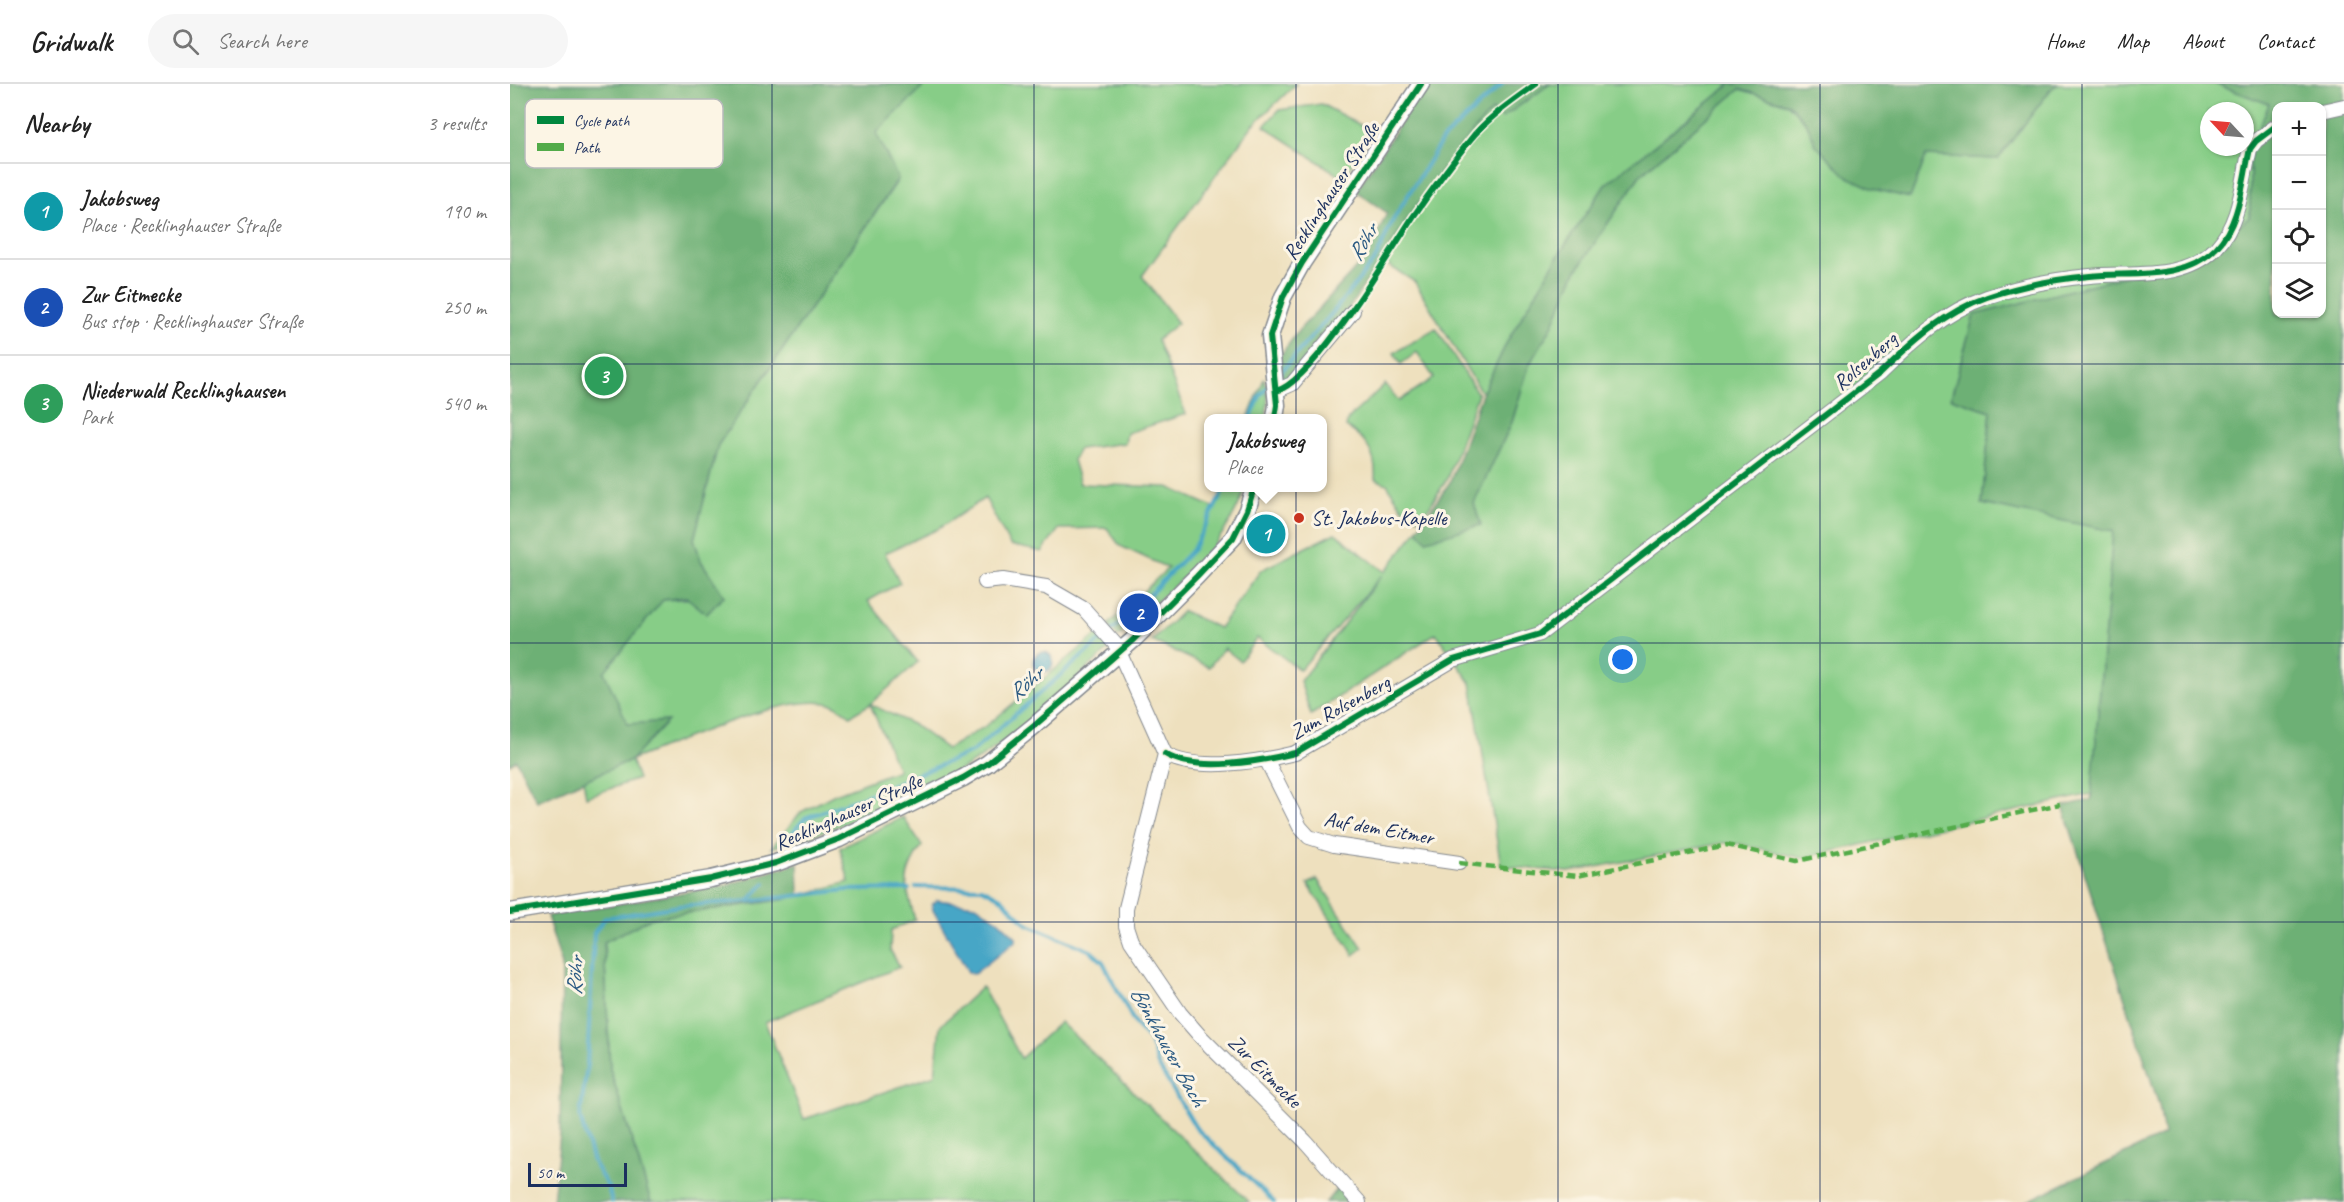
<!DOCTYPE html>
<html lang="en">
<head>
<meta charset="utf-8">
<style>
	:root { --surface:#fff; --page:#f6f6f6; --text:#222; --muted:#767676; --line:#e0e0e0; --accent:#0b8043 }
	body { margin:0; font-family:Caveat,sans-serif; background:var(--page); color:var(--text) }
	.controls { position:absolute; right:18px; top:18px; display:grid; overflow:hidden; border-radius:12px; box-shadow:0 2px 4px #0004 }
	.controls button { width:54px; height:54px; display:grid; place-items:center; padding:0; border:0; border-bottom:2px solid var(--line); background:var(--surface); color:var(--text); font:30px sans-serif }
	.compass { position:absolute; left:1690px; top:18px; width:54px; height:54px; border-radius:50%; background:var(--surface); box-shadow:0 2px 4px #0004; rotate:296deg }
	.scale { position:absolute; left:18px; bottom:15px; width:99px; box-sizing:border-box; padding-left:6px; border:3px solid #1b2f5e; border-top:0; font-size:16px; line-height:21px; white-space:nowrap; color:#1b2f5e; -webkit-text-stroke:4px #fcf5e5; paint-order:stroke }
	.you { position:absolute; left:1113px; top:576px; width:21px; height:21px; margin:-15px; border:4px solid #fff; border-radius:50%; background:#1a73e8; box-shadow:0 0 0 9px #1a73e833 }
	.badge { display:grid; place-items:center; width:39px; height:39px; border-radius:50%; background:var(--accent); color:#fff; font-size:20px; font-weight:700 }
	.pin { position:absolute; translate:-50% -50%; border:3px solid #fff; box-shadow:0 2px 6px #0006 }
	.popup { position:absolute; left:694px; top:330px; width:123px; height:78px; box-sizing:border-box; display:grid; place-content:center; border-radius:12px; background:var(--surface); filter:drop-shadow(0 2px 4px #0005); font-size:20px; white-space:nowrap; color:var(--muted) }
	.popup b { font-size:22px; color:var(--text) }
	.popup::after { content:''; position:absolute; left:50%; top:100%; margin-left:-12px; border:12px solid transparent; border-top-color:var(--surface) }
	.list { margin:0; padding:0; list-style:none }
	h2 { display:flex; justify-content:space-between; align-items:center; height:78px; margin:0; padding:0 24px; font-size:26px }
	h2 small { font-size:20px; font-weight:400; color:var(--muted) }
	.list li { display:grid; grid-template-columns:39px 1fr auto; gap:18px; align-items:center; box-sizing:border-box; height:96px; padding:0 24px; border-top:2px solid var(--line) }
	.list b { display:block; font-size:22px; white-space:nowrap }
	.list p { margin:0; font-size:20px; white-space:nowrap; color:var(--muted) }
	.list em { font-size:20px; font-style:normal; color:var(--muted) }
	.icon { flex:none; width:33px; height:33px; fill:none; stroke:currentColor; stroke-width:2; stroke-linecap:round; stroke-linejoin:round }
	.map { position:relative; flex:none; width:1834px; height:1118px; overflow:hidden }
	header { display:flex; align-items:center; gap:36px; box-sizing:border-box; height:84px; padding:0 30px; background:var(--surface); border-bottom:2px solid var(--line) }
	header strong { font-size:28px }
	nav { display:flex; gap:33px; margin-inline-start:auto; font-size:21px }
	.search { width:420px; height:54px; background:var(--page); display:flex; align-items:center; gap:15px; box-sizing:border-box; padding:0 21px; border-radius:33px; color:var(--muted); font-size:22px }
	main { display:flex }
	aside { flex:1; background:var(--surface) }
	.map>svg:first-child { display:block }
	.green { fill:#87cd87; stroke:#517e72; stroke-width:1.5; fill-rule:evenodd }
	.forest { fill:#6db074; stroke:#447069; stroke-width:1.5; fill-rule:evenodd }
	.water { fill:#47a6c6; stroke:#316a92; stroke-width:1.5 }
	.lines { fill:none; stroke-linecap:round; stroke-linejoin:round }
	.stream { stroke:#47a6c6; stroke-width:4 }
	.minor-casing { stroke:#84888e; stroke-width:16 }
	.major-casing { stroke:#84888e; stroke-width:19 }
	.minor { stroke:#fff; stroke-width:14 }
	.major { stroke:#fff; stroke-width:16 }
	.quiet { stroke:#52ab49; stroke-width:4.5; stroke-dasharray:9 4.5; stroke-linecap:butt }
	.cycleway-casing { stroke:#fcf5e5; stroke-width:10 }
	.cycleway { stroke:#00873e; stroke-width:6 }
	.grid { fill:none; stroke:#1b2f5e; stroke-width:1.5; stroke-opacity:0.55 }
	.poi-dot { fill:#c8321e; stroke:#fcf5e5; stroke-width:2 }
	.labels { text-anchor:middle; stroke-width:6; stroke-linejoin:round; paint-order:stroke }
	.street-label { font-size:21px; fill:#1b2f5e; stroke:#fcf5e5 }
	.poi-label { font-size:21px; fill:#1b2f5e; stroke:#fcf5e5; text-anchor:start }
	.water-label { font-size:22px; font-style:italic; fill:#2a5982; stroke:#fcf5e5 }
	.key { fill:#fcf5e5; stroke:#b8babc; stroke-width:1.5 }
	.key-label { font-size:16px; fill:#1b2f5e }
</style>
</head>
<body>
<header>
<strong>Gridwalk</strong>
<div class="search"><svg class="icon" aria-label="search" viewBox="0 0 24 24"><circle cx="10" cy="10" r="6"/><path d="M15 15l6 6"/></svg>Search here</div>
<nav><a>Home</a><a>Map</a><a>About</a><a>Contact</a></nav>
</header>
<main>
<aside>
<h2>Nearby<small>3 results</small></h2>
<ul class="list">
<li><span class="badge" style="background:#0f9aa8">1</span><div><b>Jakobsweg</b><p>Place · Recklinghauser Straße</p></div><em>190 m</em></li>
<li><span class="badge" style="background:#1a4fb4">2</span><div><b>Zur Eitmecke</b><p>Bus stop · Recklinghauser Straße</p></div><em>250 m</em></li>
<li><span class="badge" style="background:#2e9e5b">3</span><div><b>Niederwald Recklinghausen</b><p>Park</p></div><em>540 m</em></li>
</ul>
</aside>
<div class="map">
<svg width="1834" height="1118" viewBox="0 0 1834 1118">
	<rect width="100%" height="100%" fill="#fcf5e5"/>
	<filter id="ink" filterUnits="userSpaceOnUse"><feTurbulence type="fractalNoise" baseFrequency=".0167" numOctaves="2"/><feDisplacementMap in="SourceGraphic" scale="12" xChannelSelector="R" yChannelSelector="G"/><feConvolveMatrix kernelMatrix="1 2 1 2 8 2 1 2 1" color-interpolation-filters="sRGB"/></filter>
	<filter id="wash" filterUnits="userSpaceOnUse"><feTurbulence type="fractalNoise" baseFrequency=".008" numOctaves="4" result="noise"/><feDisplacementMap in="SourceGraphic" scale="24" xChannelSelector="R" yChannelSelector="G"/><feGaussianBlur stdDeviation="1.35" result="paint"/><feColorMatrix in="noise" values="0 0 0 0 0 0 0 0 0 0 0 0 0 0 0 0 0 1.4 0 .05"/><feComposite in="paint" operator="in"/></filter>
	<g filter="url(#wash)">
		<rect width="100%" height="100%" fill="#eee0be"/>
		<path class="green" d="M0,0H786L742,42L632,192L668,239L647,256L676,330L617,349L615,359L569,365L563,376L570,400L658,403L705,424L713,404H735C715,469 655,507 608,553L598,541L658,484L610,462L597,444L549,445L532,468L500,461L475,414L428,445L375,469L390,499L358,517L408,578L360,620L404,641L437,665L476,642L589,549L601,563C558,602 516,644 467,676C405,716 332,743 261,764L291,728L323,711L388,686L360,620L340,632C335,628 327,621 321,620C277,608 166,659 121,676L128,695L76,713L73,695L121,676L118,640L0,647ZM388,96L208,361L184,455L191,477L214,513L153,516L209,254Z
			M1040,0H1221L1095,101L998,256L972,310L905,198L870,176L960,49L983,26Z
			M1548,0H1705L1760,19L1740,65V133L1689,173L1464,231L1441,314L1481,327L1472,420L1603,447L1582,710L1292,774L1230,760L1213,759L1059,788L991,782L961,599L926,549L801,631L790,597L872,491L790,586L747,554L730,577L714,564L699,583L642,557L673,527L709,544L751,486L825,449L875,488L907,446L917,456L964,419L1002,338L1019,281L1041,244L1066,187L1130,91L1230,5L1278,20L1297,40L1306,61L1400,113L1416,72L1488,75L1541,5ZM1699,27H1735V63H1699Z
			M811,20L862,47L833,94L754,42L769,26Z
			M926,244L968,310L937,395L911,436L892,424L877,400L865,395C867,372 856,354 836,343L838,335L875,300L889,317L924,294L907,268L891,280L884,269Z
			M754,295L758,313L756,334H738Z
			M393,733L412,762C390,793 396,801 405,836L381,846L380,866L390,883L255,938L294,1035L425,991L430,942L472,903L511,974L550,938L739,1118H141L100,985L94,858L141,834L272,816L339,798L330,764Z
			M807,795L853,864L844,871L798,800Z"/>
		<path class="forest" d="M0,0H416L366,49L388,95L208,361L184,455L191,477L214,512L197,530L176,513L153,516L94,588L118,640L158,637L121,676L27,717L6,676L0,680Z
			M916,0H1040L992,34L983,26C925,85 885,158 838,225C819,252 795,277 774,302L767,276L789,246L857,172L877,129L846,107Z
			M1221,0H1548L1541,5L1488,75L1416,72L1400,114L1363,105L1336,92L1306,61L1297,40L1279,20L1230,5L1130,91L1066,187L1041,244L1019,281L1002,338L964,419L971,441L917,456L907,446L940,398L972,310L998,256L1048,172L1095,101Z
			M1705,0H1834V1118H1516L1654,1051L1649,1021L1553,722L1581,716L1603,447L1472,420L1481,327L1441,314L1464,231L1689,173L1740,133V65L1759,20ZM1766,22H1812V230H1766Z
			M288,779L289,812L142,834L94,858L100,985L141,1118H43L50,1050L52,881L37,832L217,801Z
			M828,1103L841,1118H816Z"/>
		<path class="water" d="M523 578a10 10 0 1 1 20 0a10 10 0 1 1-20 0Z
			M427,816L466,821L489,837L506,853V857L464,890L458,888L423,826L422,821Z"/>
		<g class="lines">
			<path class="stream" d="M769,290L824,227L866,174L883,136L932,56L992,0
				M741,334L750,312L760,300
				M282,749L295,734L348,715L462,668L622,529L683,465L715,404
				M406,803L472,804L491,814L517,840L581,867L593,878L625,940L640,957L648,981L686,1044L764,1118
				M239,817L336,806L399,805
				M102,1118L98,1103L83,1078L70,1033L77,981L84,849L95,834L169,822L238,817L255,799"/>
		</g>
	</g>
	<g filter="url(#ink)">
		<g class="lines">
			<g class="minor-casing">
				<path id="minor" d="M1812,27L1834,22
					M766,307L782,300L843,227
					M475,498L493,496L536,503L574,525L606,561L655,670L616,824V842L621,857L670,929L690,952L795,1057L849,1118
					M655,670C686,689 752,677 785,669L943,576L1030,550L1370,289C1402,258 1434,228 1477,213C1510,202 1546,195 1580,192C1622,188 1674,197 1706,164C1731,138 1732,98 1740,65L1746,57L1766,42
					M756,675L790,743L799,753L824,761L949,779"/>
			</g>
			<g class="major-casing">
				<path id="major" d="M765,334L767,321L760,252L773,213L792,179L911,0
					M0,828L201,795L266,779L329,755L453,694L478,679L524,642L623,556L687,492L723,454L737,426L744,404"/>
			</g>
			<use href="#minor" class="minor"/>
			<use href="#major" class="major"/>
			<path class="quiet" d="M949,779L1067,792L1217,761L1287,777L1550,720"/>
			<g class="cycleway-casing">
				<path id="cycleway" d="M766,307C802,299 880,168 903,133C921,107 940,81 960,56C978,33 1003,17 1026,0
					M765,334L767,321L760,252L773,213L792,179L911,0
					M655,670C686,689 752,677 785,669L943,576L1030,550L1370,289C1402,258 1434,228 1477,213C1510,202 1546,195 1580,192C1622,188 1674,197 1706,164C1731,138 1732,98 1740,65L1746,57L1766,42
					M0,828L201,795L266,779L329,755L453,694L478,679L524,642L623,556L687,492L723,454L737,426L744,404"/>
			</g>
			<use href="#cycleway" class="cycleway"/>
		</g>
	</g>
	<path class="grid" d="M262,0V1118M524,0V1118M786,0V1118M1048,0V1118M1310,0V1118M1572,0V1118M0,280H1834M0,559H1834M0,838H1834"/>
	<circle class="poi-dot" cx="789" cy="434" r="6"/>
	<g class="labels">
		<g class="street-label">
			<text transform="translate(821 107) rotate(-57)" y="7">Recklinghauser Straße</text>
			<text transform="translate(1355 277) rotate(-41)" y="7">Rolsenberg</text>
			<text transform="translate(830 623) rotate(-29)" y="7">Zum Rolsenberg</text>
			<text transform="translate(338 728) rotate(-24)" y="7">Recklinghauser Straße</text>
			<text transform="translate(869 744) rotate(10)" y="7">Auf dem Eitmer</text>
			<text transform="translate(755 987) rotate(45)" y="7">Zur Eitmecke</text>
		</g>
		<g class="poi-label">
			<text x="801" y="441">St. Jakobus-Kapelle</text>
		</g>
		<g class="water-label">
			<text transform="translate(852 158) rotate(-59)" y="8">Röhr</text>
			<text transform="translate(515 599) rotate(-41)" y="8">Röhr</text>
			<text transform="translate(64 892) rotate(-86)" y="8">Röhr</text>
			<text transform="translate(659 962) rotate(61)" y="8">Bönkhauser Bach</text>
		</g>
	</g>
	<rect x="15" y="15" width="198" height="69" rx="9" class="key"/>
	<rect x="27" y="32" width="27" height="8" fill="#00873e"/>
	<rect x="27" y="59" width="27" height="8" fill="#52ab49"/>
	<g class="key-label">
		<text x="64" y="42">Cycle path</text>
		<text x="64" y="69">Path</text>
	</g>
</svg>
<div class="controls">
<button>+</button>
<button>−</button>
<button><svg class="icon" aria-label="locate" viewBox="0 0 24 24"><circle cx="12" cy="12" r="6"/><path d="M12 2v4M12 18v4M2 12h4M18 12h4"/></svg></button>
<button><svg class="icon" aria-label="layers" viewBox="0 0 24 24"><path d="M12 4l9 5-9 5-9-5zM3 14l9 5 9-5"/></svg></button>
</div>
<svg class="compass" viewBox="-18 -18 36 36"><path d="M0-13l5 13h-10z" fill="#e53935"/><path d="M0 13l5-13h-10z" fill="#767676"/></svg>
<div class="scale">50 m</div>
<div class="you"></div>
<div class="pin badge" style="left:756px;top:450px;background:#0f9aa8">1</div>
<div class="popup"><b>Jakobsweg</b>Place</div>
<div class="pin badge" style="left:629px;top:529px;background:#1a4fb4">2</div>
<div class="pin badge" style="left:94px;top:292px;background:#2e9e5b">3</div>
</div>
</main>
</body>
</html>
